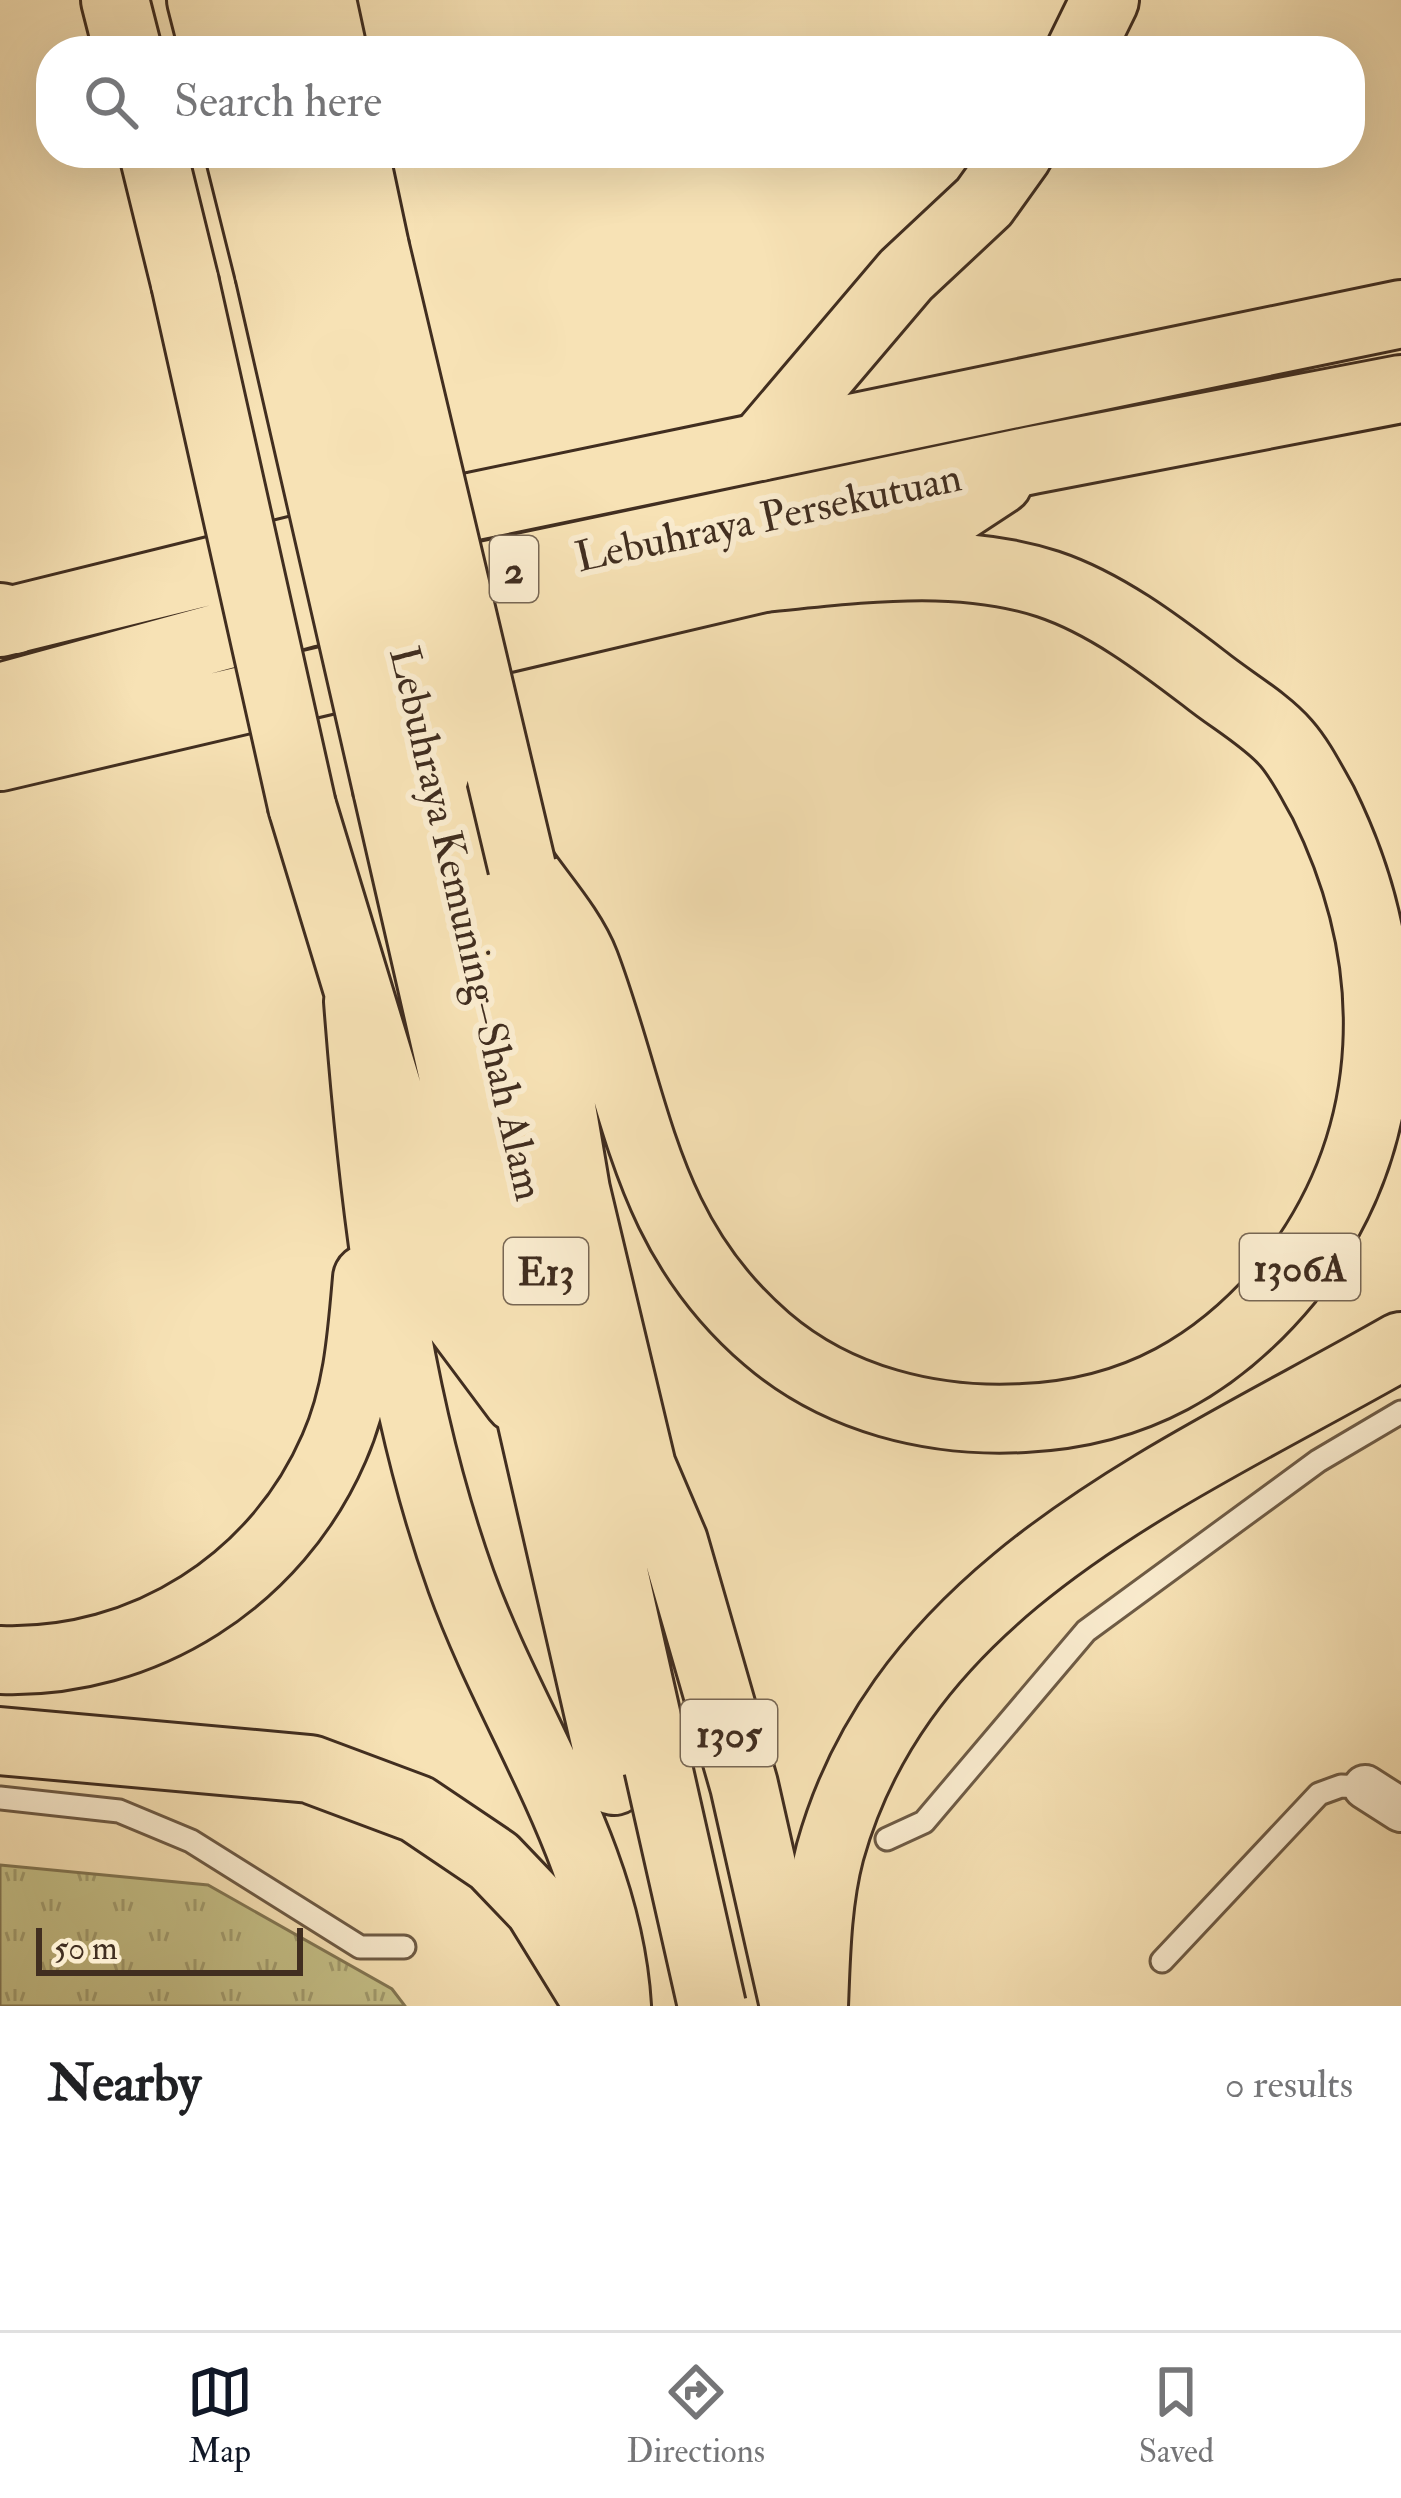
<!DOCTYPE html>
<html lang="en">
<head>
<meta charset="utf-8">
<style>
	:root { --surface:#fff; --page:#f6f6f6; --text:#202124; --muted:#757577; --line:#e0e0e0; --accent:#111827 }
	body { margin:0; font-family:"IM FELL Double Pica",serif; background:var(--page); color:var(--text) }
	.scale { position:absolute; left:36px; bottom:30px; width:267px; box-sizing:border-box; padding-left:12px; border:6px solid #412e20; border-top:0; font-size:33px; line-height:42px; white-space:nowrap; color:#412e20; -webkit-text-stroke:9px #faeccf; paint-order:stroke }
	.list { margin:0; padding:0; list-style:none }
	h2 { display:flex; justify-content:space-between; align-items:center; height:156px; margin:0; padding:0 48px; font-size:51px }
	h2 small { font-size:39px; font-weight:400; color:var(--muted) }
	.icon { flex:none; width:66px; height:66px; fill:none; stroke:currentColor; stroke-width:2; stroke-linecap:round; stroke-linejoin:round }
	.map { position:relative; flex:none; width:1401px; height:2006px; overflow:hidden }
	.search { position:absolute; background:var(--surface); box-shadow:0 12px 48px #0002; left:36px; right:36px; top:36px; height:132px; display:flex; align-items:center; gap:30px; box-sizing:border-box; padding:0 42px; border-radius:48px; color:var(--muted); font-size:45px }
	.sheet { height:324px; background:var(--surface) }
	nav { display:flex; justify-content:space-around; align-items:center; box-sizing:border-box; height:168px; border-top:3px solid var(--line); background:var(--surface); font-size:33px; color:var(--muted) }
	nav a { display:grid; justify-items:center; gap:6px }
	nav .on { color:var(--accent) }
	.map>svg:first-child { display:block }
	.grass { fill:url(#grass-tufts); stroke:#837754; stroke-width:3 }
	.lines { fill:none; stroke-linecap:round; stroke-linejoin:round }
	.service-casing { stroke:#6e5b45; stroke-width:27 }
	.minor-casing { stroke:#6e5b45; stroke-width:48 }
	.trunk-casing { stroke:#412e20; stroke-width:72 }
	.motorway-casing { stroke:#412e20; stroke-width:72 }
	.service { stroke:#faeccf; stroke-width:21 }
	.minor { stroke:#faeccf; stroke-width:42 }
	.trunk { stroke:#f7e2b5; stroke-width:66 }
	.motorway { stroke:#f7e2b5; stroke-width:66 }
	.motorway-bridge-casing { stroke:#412e20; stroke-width:72; stroke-linecap:butt }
	.motorway-bridge { stroke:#f7e2b5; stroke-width:66 }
	.labels { text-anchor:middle; stroke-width:12; stroke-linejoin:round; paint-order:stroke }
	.shield { fill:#faeccf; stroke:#786754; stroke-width:3 }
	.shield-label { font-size:39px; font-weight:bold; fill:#412e20 }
	.street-label { font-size:42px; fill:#412e20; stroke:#faeccf }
</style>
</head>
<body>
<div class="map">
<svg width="1401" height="2006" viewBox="0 0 1401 2006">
	<defs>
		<pattern id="grass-tufts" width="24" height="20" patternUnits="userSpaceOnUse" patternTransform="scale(3)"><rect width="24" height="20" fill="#c5c088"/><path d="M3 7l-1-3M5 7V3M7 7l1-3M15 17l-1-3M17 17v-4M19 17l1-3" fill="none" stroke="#a29c6f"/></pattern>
	</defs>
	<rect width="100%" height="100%" fill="#f7e2b5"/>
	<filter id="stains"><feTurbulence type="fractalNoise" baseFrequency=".00167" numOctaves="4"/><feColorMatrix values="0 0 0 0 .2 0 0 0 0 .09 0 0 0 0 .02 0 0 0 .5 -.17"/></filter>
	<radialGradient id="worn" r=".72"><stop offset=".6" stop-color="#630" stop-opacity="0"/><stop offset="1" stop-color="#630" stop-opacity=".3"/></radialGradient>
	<path class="grass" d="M0,1865L208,1885L392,1989L405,2006H0Z"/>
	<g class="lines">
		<g class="service-casing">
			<path id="service" d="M0,1798L119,1811L191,1841L360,1947H404
				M887,1839L924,1822L1086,1631L1318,1461L1401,1412
				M1162,1961L1319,1794L1341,1786L1365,1787"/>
		</g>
		<g class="minor-casing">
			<path id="minor" d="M1365,1787L1401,1810"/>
		</g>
		<g class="trunk-casing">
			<path id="trunk" d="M0,623L475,506L1401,314
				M0,697L307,613L1032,460L1401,389
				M0,757L900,546L999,481
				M0,1741L310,1769L417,1809L494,1861L538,1907L599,2006
				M814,2006C816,1955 817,1901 830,1852C905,1583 1179,1473 1401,1346"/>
		</g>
		<g class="motorway-casing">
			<path id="motorway" d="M115,0L128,51
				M201,0L214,51
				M260,0L272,51
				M322,0L333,51
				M1080,51L1105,0
				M153,153L185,283
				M239,153L269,273
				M294,153L319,261
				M355,153L375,247
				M760,447L906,275L984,202L1019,153
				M0,617L14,620
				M435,776L658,1767
				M387,789L614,1781
				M302,806L458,1320L517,1399
				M522,867C542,896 572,929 585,963C638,1104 643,1233 767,1339C838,1400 933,1423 1024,1418C1135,1413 1219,1365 1289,1280C1401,1136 1401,960 1323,802C1312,783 1301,760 1286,743C1265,719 1231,700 1205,679C1158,643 1105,603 1048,584C956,554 857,569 763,578
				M525,888L576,1190L642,1467L674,1542L744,1785L794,2006
				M358,1001C373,1196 395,1396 461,1581C512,1723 608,1852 617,2006
				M0,1660C144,1665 277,1580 334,1448C358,1394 362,1336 367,1278"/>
		</g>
		<use href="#service" class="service"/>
		<use href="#minor" class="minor"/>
		<use href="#trunk" class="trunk"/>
		<use href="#motorway" class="motorway"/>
		<g class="motorway-bridge-casing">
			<path id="motorway-bridge" d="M375,247L522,867
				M319,261L435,776
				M269,273L387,789
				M185,283L302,806
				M658,1767L712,2006"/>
		</g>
		<use href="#motorway-bridge" class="motorway-bridge"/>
	</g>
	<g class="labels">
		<g class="shield">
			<rect x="490" y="536" width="48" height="66" rx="9"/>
			<rect x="1240" y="1234" width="120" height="66" rx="9"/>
			<rect x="504" y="1238" width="84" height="66" rx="9"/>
			<rect x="681" y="1700" width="96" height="66" rx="9"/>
		</g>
		<g class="shield-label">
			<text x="514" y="583">2</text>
			<text x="1300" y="1281">1306A</text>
			<text x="546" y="1285">E13</text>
			<text x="729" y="1747">1305</text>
		</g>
		<g class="street-label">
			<text transform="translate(768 516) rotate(-12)" y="15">Lebuhraya Persekutuan</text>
			<text transform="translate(468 923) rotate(77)" y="15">Lebuhraya Kemuning–Shah Alam</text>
		</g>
	</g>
	<rect width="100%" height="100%" filter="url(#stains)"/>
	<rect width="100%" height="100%" fill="url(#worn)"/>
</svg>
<div class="scale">50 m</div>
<div class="search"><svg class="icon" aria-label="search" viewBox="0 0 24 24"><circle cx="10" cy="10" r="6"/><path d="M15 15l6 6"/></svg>Search here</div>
</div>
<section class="sheet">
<h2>Nearby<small>0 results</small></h2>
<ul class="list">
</ul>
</section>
<nav>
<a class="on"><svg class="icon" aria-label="map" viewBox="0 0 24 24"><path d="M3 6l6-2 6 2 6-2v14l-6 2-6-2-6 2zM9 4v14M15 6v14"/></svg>Map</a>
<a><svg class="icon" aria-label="directions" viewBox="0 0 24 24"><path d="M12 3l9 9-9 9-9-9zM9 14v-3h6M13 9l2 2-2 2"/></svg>Directions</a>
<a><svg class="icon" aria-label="saved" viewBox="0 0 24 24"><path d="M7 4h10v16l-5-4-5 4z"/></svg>Saved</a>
</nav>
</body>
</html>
